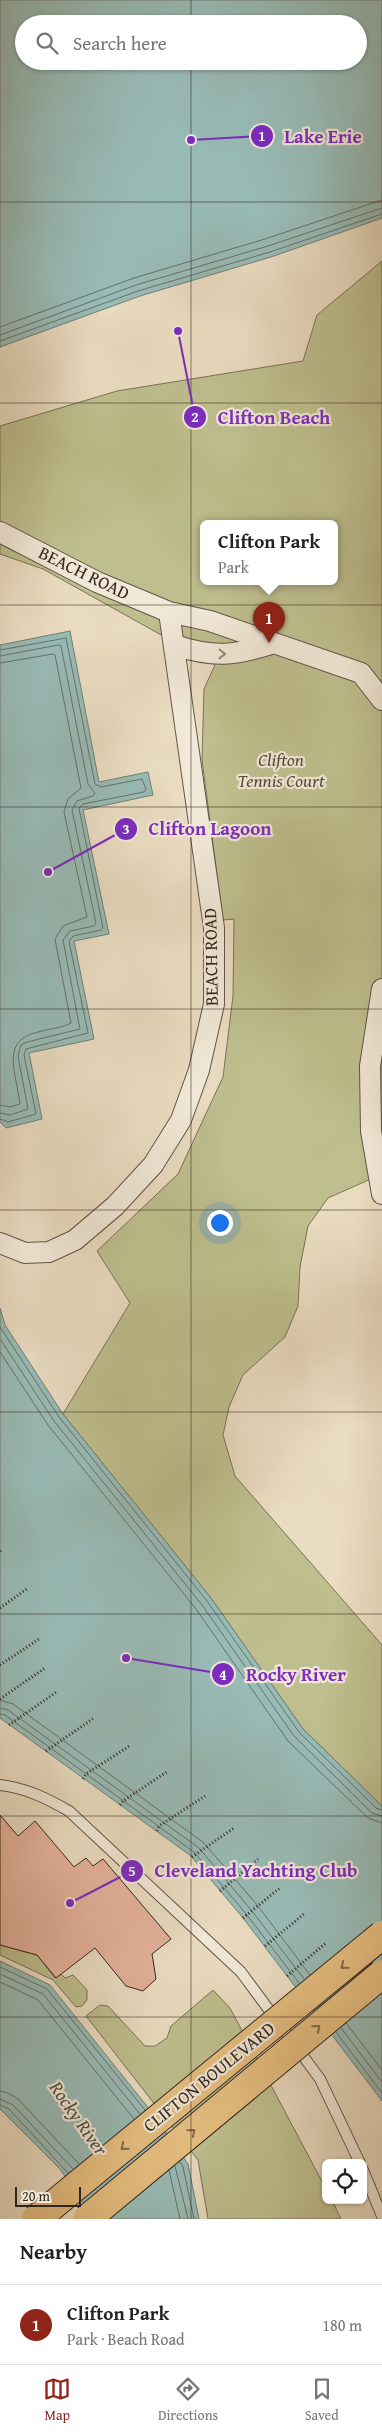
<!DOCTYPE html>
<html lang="en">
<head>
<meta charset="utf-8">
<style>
	:root { --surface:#fff; --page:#f6f6f6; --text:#222; --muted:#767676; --line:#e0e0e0; --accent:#8f2418 }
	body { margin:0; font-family:"Gentium Book Plus",serif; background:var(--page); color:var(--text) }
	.controls { position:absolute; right:15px; bottom:15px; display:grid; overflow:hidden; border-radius:8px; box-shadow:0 1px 4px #0004 }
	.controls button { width:45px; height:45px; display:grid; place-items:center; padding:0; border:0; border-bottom:1px solid var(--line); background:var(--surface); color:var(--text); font:25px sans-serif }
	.scale { position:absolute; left:15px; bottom:12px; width:66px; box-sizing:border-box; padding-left:5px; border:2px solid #34261e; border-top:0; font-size:14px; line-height:18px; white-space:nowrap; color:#34261e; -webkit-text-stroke:4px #f1e8d7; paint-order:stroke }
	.you { position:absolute; left:219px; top:1222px; width:18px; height:18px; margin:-12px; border:4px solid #fff; border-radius:50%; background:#1a73e8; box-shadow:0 0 0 8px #1a73e833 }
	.badge { display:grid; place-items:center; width:32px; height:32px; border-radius:50%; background:var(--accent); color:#fff; font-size:16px; font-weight:700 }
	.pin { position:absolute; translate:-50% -41px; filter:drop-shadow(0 1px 2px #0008) }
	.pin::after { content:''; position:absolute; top:26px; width:18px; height:15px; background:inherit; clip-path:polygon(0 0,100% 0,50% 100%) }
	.popup { position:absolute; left:200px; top:520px; width:138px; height:65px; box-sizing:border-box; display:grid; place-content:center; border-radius:8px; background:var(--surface); filter:drop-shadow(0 1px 4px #0005); font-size:16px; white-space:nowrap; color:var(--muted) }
	.popup b { font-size:19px; color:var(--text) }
	.popup::after { content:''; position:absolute; left:50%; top:100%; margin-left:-10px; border:10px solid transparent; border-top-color:var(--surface) }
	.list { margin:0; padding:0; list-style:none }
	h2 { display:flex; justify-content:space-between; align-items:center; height:65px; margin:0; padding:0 20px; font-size:21px }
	h2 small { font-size:16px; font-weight:400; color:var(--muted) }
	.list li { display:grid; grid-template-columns:32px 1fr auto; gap:15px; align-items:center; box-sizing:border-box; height:80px; padding:0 20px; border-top:1px solid var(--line) }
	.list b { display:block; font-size:19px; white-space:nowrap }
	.list p { margin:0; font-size:16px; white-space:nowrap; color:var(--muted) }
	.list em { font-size:16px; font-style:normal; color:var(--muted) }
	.icon { flex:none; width:28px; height:28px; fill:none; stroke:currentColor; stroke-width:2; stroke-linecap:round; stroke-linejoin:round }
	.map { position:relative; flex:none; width:382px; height:2219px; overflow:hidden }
	.search { position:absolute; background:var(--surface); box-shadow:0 1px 4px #0004; left:15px; right:15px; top:15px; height:55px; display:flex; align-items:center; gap:12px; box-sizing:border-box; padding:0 18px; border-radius:28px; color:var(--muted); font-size:19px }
	.sheet { height:145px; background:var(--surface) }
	nav { display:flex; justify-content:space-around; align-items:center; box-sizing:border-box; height:70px; border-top:1px solid var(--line); background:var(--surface); font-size:14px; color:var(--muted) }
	nav a { display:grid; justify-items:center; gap:2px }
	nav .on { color:var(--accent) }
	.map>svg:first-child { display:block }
	.green { fill:#bebe8e; stroke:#797256; fill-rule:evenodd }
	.water { fill:#98bbb6; stroke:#707f79; fill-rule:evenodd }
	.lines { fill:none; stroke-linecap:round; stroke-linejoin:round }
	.shore { stroke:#66706a; stroke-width:1 }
	.building { fill:#e4b19b; stroke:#34261e }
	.service-casing { stroke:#625447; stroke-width:12 }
	.minor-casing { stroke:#625447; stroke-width:22 }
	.path { stroke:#34261e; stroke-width:3; stroke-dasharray:1 2.5; stroke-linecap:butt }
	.service { stroke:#f1e8d7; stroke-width:10 }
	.minor { stroke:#f1e8d7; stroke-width:20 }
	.primary-bridge-casing { stroke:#34261e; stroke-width:30; stroke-linecap:butt }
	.primary-bridge { stroke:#e5be80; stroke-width:28 }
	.oneway { stroke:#92877a }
	.oneway2 { stroke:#846a4a }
	.grid { fill:none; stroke:#34261e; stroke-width:1; stroke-opacity:0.55 }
	.labels { text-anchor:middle; stroke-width:4.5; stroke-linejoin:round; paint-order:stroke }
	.street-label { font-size:18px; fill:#34261e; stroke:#f1e8d7 }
	.park-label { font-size:18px; font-style:italic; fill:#564c3a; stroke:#f1e8d7 }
	.water-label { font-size:19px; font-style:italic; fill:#4d4b44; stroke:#f1e8d7 }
	.leader { fill:none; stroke:#7b2cbf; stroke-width:2 }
	.callout-dot { fill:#7b2cbf; stroke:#f1e8d7; stroke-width:2 }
	.mark-label { font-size:15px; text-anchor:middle; font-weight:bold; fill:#fff }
	.callout-label { font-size:19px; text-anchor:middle; font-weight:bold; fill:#7b2cbf; stroke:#f1e8d7; stroke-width:4.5; stroke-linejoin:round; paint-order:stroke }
</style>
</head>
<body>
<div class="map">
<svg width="382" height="2219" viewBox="0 0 382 2219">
	<rect width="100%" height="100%" fill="#eadcc1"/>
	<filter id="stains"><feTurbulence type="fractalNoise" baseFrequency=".004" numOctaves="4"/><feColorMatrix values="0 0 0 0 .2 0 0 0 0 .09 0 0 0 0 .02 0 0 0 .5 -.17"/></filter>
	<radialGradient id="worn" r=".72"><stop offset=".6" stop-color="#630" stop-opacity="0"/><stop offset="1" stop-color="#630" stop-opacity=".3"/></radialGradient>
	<path class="green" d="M382,261V1174L328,1198L308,1226L300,1267L298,1306L285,1337L243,1375L229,1407L223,1435L235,1476L382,1645V1806L303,1729L211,1598L63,1414L130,1303L97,1251L178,1174L223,1077L233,996L234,919L223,920L202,760L204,689L215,665L43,569L0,554V426L117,391L303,361L317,315ZM204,524H334V582H204Z
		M0,1945L37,1955L55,1978L61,1974L65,1978L73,1975L87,1990V2000L82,2006L76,2007L53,1980L0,1955Z
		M213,1990L230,2008L326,2189V2200H332L341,2219H208L198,2160L86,2016L100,2005L108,2006L145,2046H155L167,2038L171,2026Z"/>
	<path class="water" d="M0,0H382V218L271,257L140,296L0,347ZM24,24H358V61H24Z
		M70,631L99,782L148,772L153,795L83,810L109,934L74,941L94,1039L29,1053L42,1119L6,1128L0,1122V645Z
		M0,1308L5,1325L63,1414L211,1598L303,1729L382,1806V2101L243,1918L191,1856L0,1718Z
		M0,1961L50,1985L154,2115L188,2164L199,2219H94L60,2169L0,2109Z"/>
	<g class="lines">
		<path class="shore" d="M0,327L134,278L265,239L382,200
			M0,335L136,285L268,246L382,208
			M0,341L138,291L270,252L382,214
			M0,650L66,638L95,784L101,787L142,779L146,789L144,792L83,804L79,808L103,928L101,930L73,936L69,941L88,1033L26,1049L24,1055L36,1114L8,1122L0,1119
			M0,656L58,645L61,646L88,784L95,793L93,796L77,801L72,810L96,923L94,926L70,931L63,940L80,1029L27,1042L21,1045L18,1056L28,1109L10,1115L0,1113
			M0,663L53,654L55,655L81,788L68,799L64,812L87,917L63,926L55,939L71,1023C62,1028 48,1029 38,1032C0,1041 16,1071 20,1104L10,1107L0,1105
			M0,1327L59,1417L207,1601L299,1732L376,1808L382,1810
			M0,1339L54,1421L202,1605L294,1736L372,1813L382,1816
			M0,1352L48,1425L196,1609L288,1741L368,1818L382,1823
			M0,1700L13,1704L204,1843L258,1906L310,1975
			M0,1708L8,1710L199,1848L252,1911L304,1979
			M0,1714L5,1715L194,1852L247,1915L299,1983
			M0,1967L47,1989L145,2110
			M0,1974L43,1994L140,2114
			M0,1982L38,2000L134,2119
			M346,2023L382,2070
			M341,2028L382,2082
			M336,2032L382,2093
			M0,2091L8,2093L18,2099L79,2164
			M0,2099L13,2105L73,2169
			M0,2105L9,2109L68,2173
			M180,2162L183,2167L194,2219
			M175,2166L188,2219
			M169,2170L180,2219"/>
	</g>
	<path class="building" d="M0,1815L18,1836L35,1821L74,1867L86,1858L93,1866L103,1859L171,1939L152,1954L156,1979L143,1991L126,1986L95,1948L56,1978L37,1955L0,1945Z"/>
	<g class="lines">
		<g class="service-casing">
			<path id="service" d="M0,1785C26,1788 46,1798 69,1811L241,1972L320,2079L360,2163
				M363,2170L382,2216"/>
		</g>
		<g class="minor-casing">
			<path id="minor" d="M0,532L97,582L169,612L210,621L361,673L382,700
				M174,645C214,658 235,656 274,643
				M382,989L370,1066L371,1131L382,1194
				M0,1243L25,1253L49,1252L75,1240L115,1206L153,1165L181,1120L199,1070L214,1004V928L169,612"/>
		</g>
		<path class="path" d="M0,1551L1,1550
			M0,1608L28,1588
			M0,1665L39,1639
			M0,1699L45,1668
			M9,1725L58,1691
			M46,1751L94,1718
			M83,1779L86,1774L131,1745
			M120,1805L123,1801L168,1771
			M157,1831L159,1826L205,1796
			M192,1857L234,1828
			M220,1891L258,1859
			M243,1918L281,1887
			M265,1946L304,1914
			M287,1976L327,1942"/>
		<use href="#service" class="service"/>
		<use href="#minor" class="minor"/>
		<g class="primary-bridge-casing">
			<path id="primary-bridge" d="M36,2219L382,1935
				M87,2219L382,1974"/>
		</g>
		<use href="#primary-bridge" class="primary-bridge"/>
	</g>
	<defs><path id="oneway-chevron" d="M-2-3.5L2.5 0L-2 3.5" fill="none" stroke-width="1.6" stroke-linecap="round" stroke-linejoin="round" transform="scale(1.25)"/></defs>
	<use class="oneway" href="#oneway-chevron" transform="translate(222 654) rotate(1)"/>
	<g class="oneway2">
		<use href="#oneway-chevron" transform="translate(344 1966) rotate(141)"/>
		<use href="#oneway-chevron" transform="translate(317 2028) rotate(-40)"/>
		<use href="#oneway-chevron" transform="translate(192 2132) rotate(-40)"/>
		<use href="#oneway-chevron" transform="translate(124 2147) rotate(141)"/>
	</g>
	<path class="grid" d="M191,0V24M191,61V2219M0,202H382M0,403H382M0,605H382M0,807H382M0,1009H382M0,1210H382M0,1412H382M0,1614H382M0,1816H382M0,2017H382"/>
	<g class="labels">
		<g class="street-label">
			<text transform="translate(84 573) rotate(26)" y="6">BEACH ROAD</text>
			<text transform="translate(211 957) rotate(-91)" y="6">BEACH ROAD</text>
			<text transform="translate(209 2077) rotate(-39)" y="6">CLIFTON BOULEVARD</text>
		</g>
		<g class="park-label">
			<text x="281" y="766">Clifton<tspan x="281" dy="21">Tennis Court</tspan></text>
		</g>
		<g class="water-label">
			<text transform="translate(79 2118) rotate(55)" y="7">Rocky River</text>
		</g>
	</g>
	<path class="leader" d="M191 140L262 136M178 331L195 417M48 872L126 829M126 1658L223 1674M70 1903L132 1871"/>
	<g class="callout-dot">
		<circle cx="191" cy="140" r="5"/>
		<circle cx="178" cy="331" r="5"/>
		<circle cx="48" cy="872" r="5"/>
		<circle cx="126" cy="1658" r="5"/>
		<circle cx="70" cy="1903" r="5"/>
		<circle cx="262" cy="136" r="12"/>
		<circle cx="195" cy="417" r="12"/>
		<circle cx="126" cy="829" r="12"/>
		<circle cx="223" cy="1674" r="12"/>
		<circle cx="132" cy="1871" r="12"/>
	</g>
	<g class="mark-label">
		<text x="262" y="141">1</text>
		<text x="195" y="422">2</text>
		<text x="126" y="834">3</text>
		<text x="223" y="1680">4</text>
		<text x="132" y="1876">5</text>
	</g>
	<g class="callout-label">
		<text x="323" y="143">Lake Erie</text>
		<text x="274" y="424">Clifton Beach</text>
		<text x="210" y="835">Clifton Lagoon</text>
		<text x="296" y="1681">Rocky River</text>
		<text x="256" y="1877">Cleveland Yachting Club</text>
	</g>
	<rect width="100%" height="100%" filter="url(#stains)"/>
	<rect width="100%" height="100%" fill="url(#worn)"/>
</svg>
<div class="controls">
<button><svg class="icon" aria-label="locate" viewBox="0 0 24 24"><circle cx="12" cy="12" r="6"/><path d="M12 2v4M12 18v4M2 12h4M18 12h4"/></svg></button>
</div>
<div class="scale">20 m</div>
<div class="you"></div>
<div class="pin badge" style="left:269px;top:643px">1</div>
<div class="popup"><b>Clifton Park</b>Park</div>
<div class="search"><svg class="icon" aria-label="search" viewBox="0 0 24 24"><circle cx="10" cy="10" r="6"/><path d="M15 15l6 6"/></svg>Search here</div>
</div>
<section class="sheet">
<h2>Nearby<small></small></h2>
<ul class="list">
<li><span class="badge">1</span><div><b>Clifton Park</b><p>Park · Beach Road</p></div><em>180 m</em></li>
</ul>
</section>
<nav>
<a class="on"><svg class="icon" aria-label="map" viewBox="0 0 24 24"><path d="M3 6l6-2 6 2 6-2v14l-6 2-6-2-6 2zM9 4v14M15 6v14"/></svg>Map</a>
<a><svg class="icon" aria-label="directions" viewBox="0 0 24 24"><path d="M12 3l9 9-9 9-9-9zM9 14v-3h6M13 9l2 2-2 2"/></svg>Directions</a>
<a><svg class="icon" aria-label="saved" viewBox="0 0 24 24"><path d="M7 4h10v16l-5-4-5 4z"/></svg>Saved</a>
</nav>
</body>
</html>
